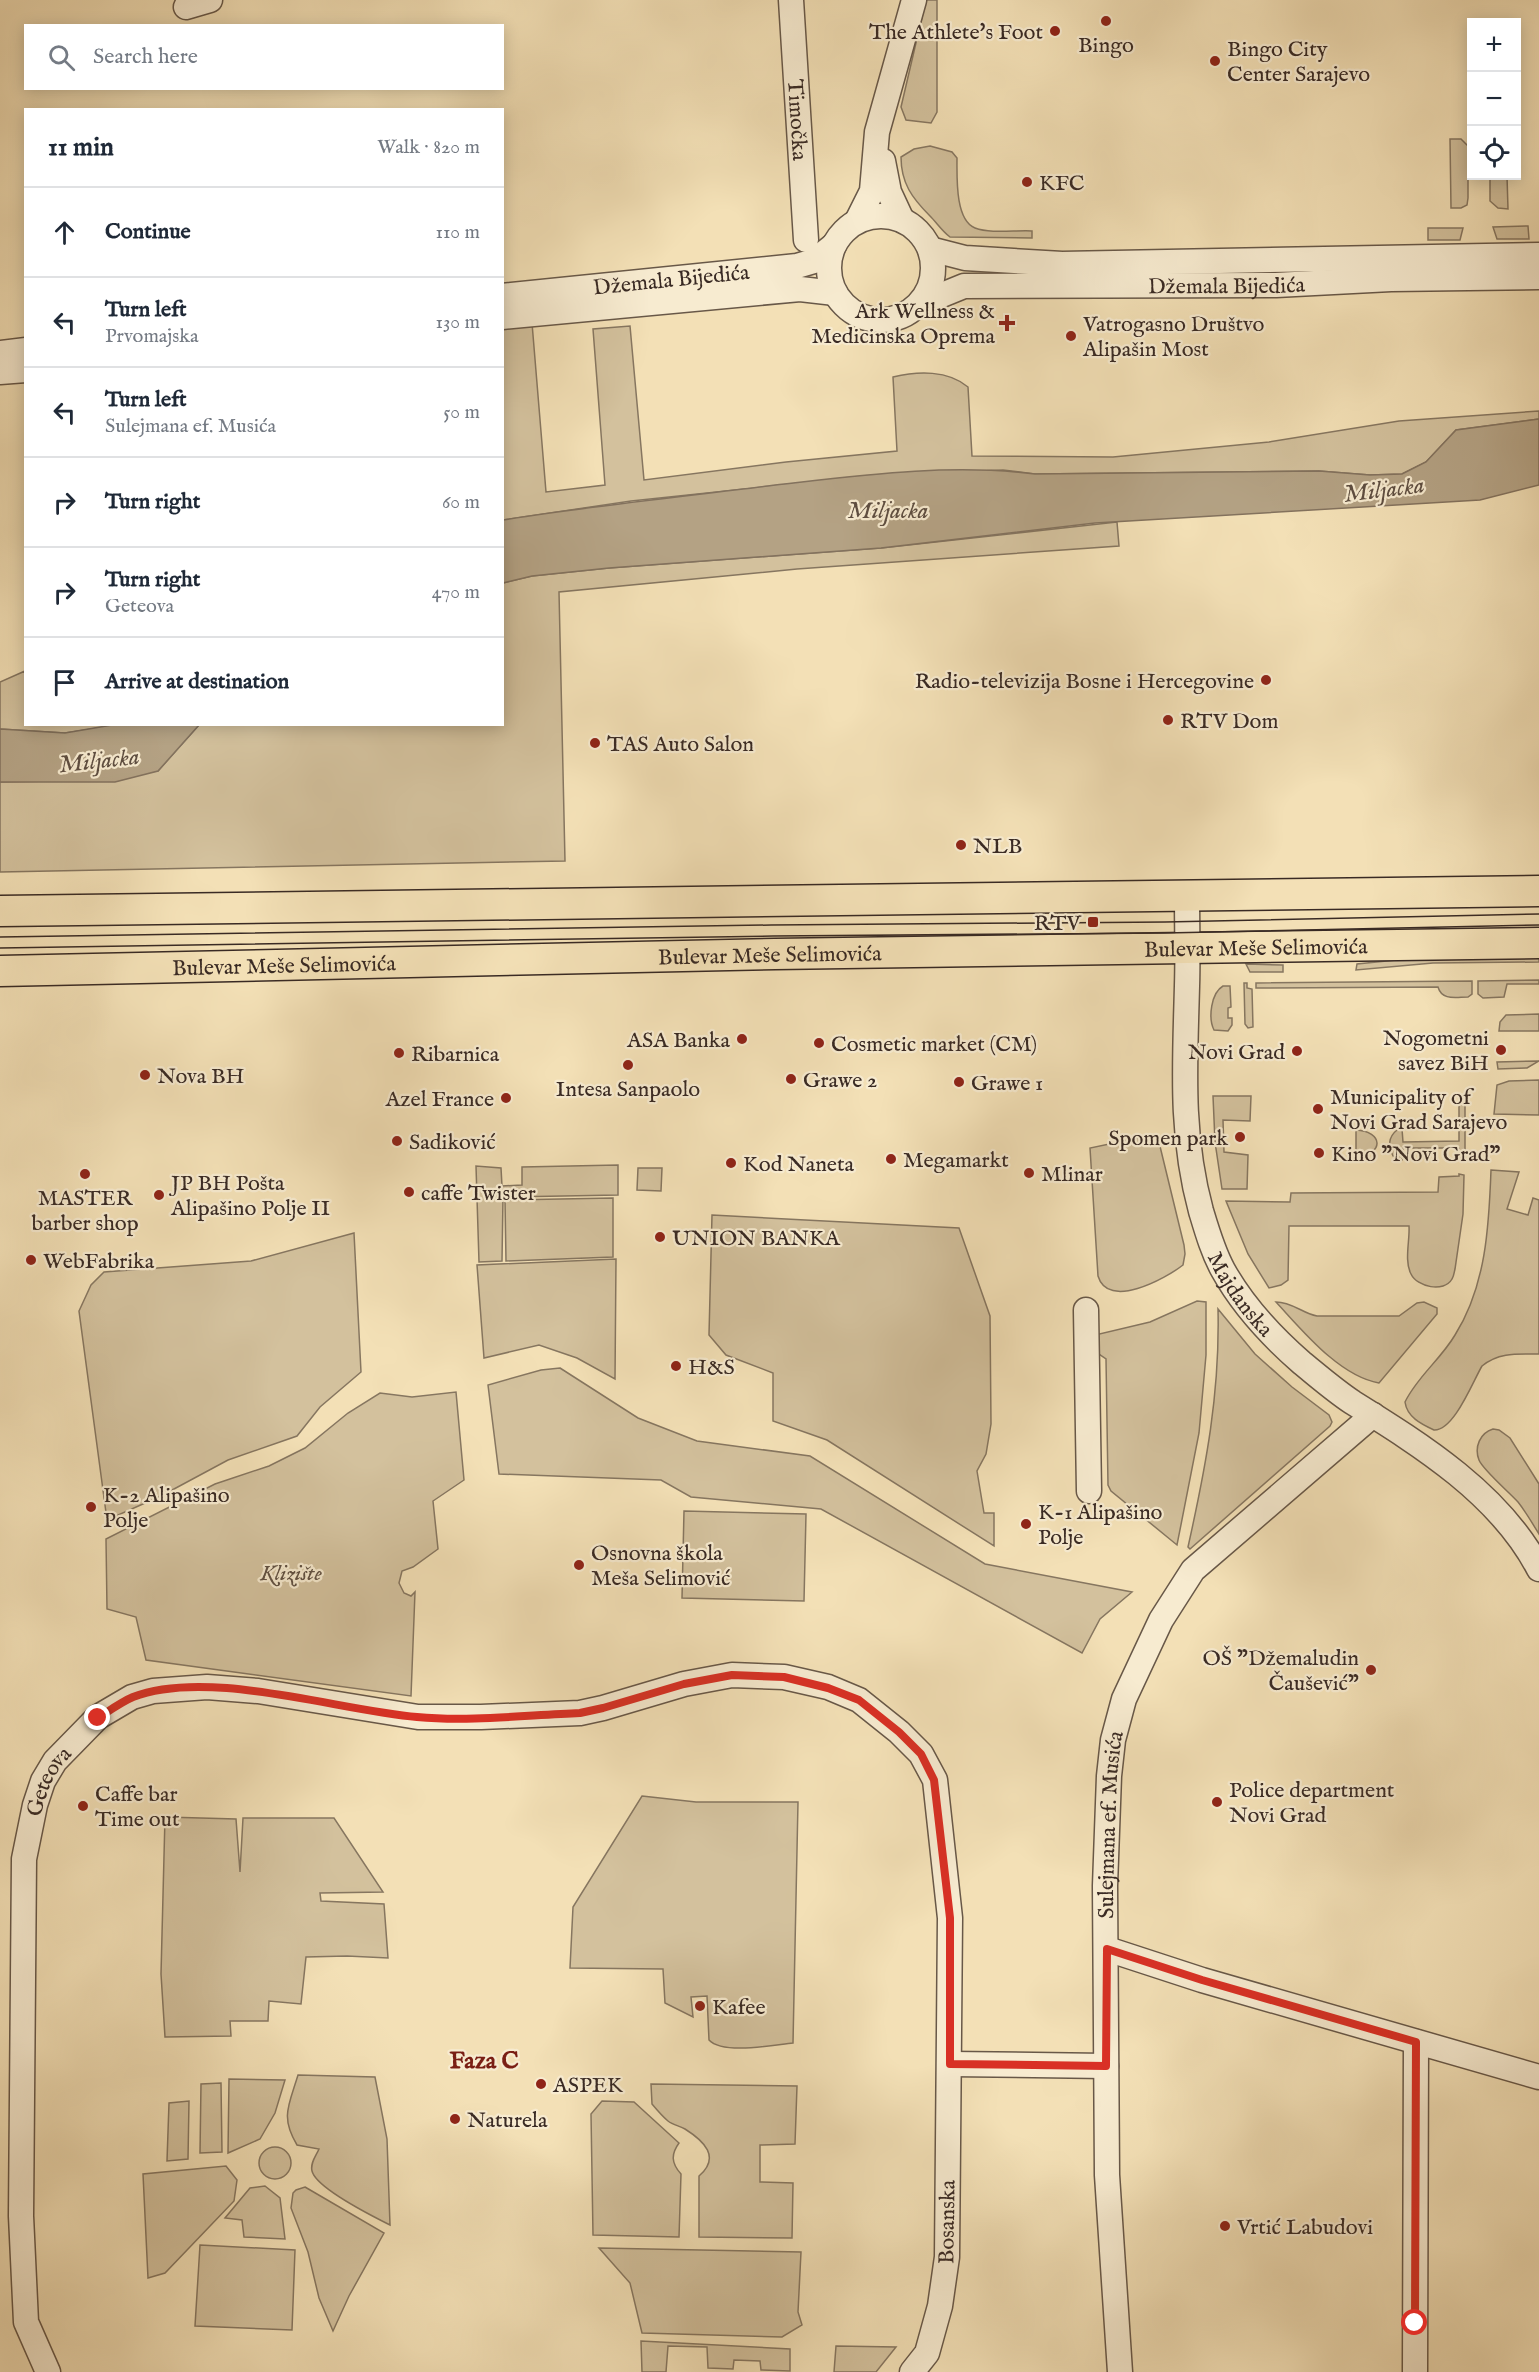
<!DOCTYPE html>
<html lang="en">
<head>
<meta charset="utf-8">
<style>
	:root { --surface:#fff; --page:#f6f6f7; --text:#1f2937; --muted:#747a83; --line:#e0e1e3 }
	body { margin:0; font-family:"IM FELL English",serif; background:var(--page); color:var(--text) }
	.controls { position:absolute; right:18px; top:18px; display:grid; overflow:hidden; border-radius:0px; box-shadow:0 3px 15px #0003 }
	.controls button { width:54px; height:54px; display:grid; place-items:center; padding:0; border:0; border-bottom:2px solid var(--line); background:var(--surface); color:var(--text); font:30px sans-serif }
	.stop { position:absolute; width:18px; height:18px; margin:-14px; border:4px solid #d93025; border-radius:50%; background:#fff }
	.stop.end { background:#d93025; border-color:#fff; box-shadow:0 2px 6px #0008 }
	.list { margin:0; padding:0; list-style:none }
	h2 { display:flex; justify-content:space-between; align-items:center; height:78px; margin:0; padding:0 24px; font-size:26px }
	h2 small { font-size:20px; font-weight:400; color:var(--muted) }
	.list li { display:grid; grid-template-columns:39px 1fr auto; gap:18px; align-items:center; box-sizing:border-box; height:90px; padding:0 24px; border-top:2px solid var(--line) }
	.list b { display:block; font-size:22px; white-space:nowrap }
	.list p { margin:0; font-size:20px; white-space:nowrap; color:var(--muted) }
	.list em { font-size:20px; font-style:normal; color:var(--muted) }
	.icon { flex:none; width:33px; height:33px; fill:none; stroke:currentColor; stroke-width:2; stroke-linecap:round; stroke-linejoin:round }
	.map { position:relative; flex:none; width:1539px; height:2372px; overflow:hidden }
	.search { position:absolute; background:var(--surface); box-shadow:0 3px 15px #0003; left:24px; top:24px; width:480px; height:66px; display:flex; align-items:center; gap:15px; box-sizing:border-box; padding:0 21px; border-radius:0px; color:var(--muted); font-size:22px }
	.panel { position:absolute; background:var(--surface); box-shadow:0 3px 15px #0003; left:24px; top:108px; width:480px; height:618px; border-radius:0px }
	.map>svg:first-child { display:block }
	.green { fill:#d3c19d; stroke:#867660; stroke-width:1.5 }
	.water { fill:#b4a284; stroke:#83725e; stroke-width:1.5 }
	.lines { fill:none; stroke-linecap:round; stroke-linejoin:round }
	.minor-casing { stroke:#685848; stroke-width:27 }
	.major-casing { stroke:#392a24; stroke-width:33 }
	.minor { stroke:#f7ebd0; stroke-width:24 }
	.major { stroke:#f3e0b6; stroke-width:30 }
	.tram { stroke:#392a24; stroke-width:1.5 }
	.route { stroke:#d93025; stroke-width:8 }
	.poi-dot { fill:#8f2418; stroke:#f7ebd0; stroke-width:2 }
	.labels { text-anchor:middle; stroke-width:4.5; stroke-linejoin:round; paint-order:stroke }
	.poi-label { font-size:22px; fill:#392a24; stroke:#f7ebd0; text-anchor:start }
	.street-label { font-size:22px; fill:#392a24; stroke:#f7ebd0 }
	.park-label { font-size:22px; font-style:italic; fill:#605042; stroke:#f7ebd0 }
	.water-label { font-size:24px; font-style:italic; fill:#5e4e41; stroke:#f7ebd0 }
	.neighbourhood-label { font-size:24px; font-weight:bold; fill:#7a1f14; stroke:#f7ebd0 }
</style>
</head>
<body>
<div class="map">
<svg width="1539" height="2372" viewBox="0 0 1539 2372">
	<rect width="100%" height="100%" fill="#f3e0b6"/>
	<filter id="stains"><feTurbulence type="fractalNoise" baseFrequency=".00333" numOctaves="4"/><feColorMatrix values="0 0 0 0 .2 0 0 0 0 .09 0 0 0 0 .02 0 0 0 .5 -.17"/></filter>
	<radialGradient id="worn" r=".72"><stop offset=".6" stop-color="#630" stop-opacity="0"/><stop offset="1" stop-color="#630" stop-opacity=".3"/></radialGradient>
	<path class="green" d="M926,0H937V112L931,123L906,120L901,107Z
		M1450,139H1461L1468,146V198L1467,205L1461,208H1451Z
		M930,146L952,152L957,158C957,177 955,220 975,228C991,234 1015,230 1032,231V238L950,237C942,231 937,223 930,216C912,198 901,183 901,157L914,149Z
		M1490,176H1507L1508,209L1498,208L1490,201Z
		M1528,226L1529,239H1497L1493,227Z
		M1428,228H1463L1460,240H1428Z
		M532,323L546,492L605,485L593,329L630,326L644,480L786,462L897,451L893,377C918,371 948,370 968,387L972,456L1113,457L1269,442L1399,421L1539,411V419L1456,430L1426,462L1402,474L1370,475L1319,471L1035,474L1003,470L867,476L631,501L503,520V326Z
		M1117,522L1119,546L797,569L559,592L565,861L0,872V782L53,781L158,771L199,725L502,724L503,583L532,576L609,568L881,548Z
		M25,671L26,724L118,725L65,733L0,729V682Z
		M1539,955V962L1433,963L1356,970L1357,964L1416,958Z
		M1246,964L1283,965V972H1250Z
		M1539,980V984H1507L1504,997L1483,998L1478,994V981Z
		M1472,981V994L1468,997C1456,997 1442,1001 1438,987L1256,988V983Z
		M1244,983H1247V988L1252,989L1253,1027L1248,1028L1245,1024Z
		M1223,986H1230L1231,1007L1228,1008V1018H1232V1025L1228,1031L1214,1030C1208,1018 1211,993 1223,986Z
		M1539,1014V1031H1499L1500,1022L1506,1015Z
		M1539,1061L1527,1068L1498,1069L1497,1062Z
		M1539,1080V1115L1494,1114L1497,1085L1509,1081Z
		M1213,1096H1251L1250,1121L1223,1120L1224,1152L1248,1155L1247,1189H1222L1215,1142Z
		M1459,1098H1465V1158H1459V1148H1403L1402,1160L1393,1156C1388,1147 1388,1137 1397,1130L1402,1129L1403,1142L1459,1141Z
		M1356,1130C1383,1131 1385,1155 1356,1156Z
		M1157,1134L1184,1245L1185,1254L1183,1265C1165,1279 1108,1310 1098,1276L1090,1148Z
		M618,1165V1195L503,1197L502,1261L479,1262L476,1166L501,1168L502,1186L522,1185V1167Z
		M638,1168H662L661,1191L637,1190Z
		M1491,1170L1519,1172L1507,1209L1528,1215L1533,1198L1539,1200V1354C1518,1354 1499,1352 1482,1366C1473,1381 1454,1431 1434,1430C1421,1424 1407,1417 1405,1402C1417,1377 1441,1359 1455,1335C1486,1286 1489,1226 1491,1170Z
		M1459,1174L1464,1175L1463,1214L1455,1269C1454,1273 1454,1276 1452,1279C1444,1293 1417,1287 1411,1274C1404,1261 1410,1240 1409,1226H1289L1288,1280L1281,1285L1269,1288L1248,1254L1226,1201L1290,1202L1291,1193L1438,1192L1439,1177L1459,1176Z
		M613,1198V1257L506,1261L505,1200Z
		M712,1215L959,1228L990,1316L991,1424L986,1454L977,1471L984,1513H994V1546L827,1440L773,1421V1373L726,1355L709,1335Z
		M354,1233L361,1372L320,1407L297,1436L228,1460L161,1496L107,1520L79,1311L91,1285L104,1272L251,1261Z
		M616,1259L615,1379L577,1358L539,1345L484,1358L477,1265Z
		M1197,1301L1206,1302V1355L1199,1433L1177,1545L1111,1491L1108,1485L1106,1359L1096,1352L1095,1335L1150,1322Z
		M1276,1302C1292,1302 1302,1313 1317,1316H1399L1417,1303L1424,1302L1437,1308V1314L1379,1383C1339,1376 1302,1330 1276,1302Z
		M1218,1309L1255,1354L1292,1387L1329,1415L1332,1422L1330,1426L1190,1549L1188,1547C1206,1466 1220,1393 1218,1309Z
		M560,1368L638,1418L697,1441L810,1456L985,1564L1132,1592L1100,1619L1082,1653L821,1509L691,1497L661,1480L499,1474L488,1385L541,1370Z
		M456,1392L464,1480L433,1501L438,1549L413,1567L402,1571L399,1583L404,1593L411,1596L415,1592L411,1696L146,1660L136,1617L107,1609L106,1539L215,1484L269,1466L305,1448L348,1413L380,1393L412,1397Z
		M1493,1429L1499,1430L1510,1438L1539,1484V1534C1532,1523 1526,1512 1518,1502C1509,1492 1483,1470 1479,1460C1474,1447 1480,1433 1493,1429Z
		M684,1511L806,1514L804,1601L682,1598Z
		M642,1796L696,1802H798L793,2043C773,2045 723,2055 709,2040L707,1996L691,1997L693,2017L665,2003L663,1969L570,1968L573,1907Z
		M165,1817L236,1819L240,1872L243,1818H334L383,1892L320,1893L321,1901L384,1904L388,1958L347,1956L306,1957L301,2004L269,2001L268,2021H230L231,2036L165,2037L161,1974Z
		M298,2075L375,2077L387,2139L390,2225C374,2217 316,2188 312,2171C310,2163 316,2156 319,2149L297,2145C280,2117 289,2105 298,2075Z
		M229,2079L285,2080L275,2113L260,2139L228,2153Z
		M221,2083L222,2152L200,2153L201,2084Z
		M651,2084L797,2086L795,2144L760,2145V2182L793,2183L792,2238L699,2237V2176C721,2157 704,2141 685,2129C680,2126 673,2125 668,2121C662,2116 657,2110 652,2104Z
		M189,2101L188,2159L167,2161L169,2103Z
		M602,2101L634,2102L679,2143C671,2154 671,2163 681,2174L679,2237L593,2235L591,2114Z
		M259 2163a16 16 0 1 1 32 0a16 16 0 1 1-32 0Z
		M226,2166L237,2180L234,2201L165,2273L148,2278L143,2174Z
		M265,2186L280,2198L285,2239L244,2237L242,2220L225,2218L250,2188Z
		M305,2187L384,2233L349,2296L333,2331L319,2298L308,2252L291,2208L293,2193L296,2190Z
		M200,2245L295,2250L292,2330L195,2326Z
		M599,2248L801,2252L798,2312L802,2325L782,2337L642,2333L630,2283Z
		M641,2341L790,2349V2371L761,2370L760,2361L734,2360L733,2369L708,2368L707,2347L668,2346L666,2372H642Z
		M836,2346L896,2347L876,2372H834Z"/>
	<path class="water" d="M1539,419V485L1480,500L1095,523L881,548L609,568L532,576L503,583V520C591,506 679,497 768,486C856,476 946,463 1035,474L1319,471L1370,475L1402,474L1426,462L1456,430Z
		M118,724L199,725L158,771L115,782H0V729L65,733Z"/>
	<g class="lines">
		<g class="minor-casing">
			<g id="minor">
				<path id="s1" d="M791,0L806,240"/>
				<path d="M186,7L210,0"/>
				<path d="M883,161L889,192L902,220"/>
				<circle cx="881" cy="268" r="52"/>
				<path d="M857,221L872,191L877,132L914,0"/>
				<path d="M930,249L965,258L1062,264L1539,255"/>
				<path id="s2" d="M502,296L797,266L814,261L834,245"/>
				<path id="s3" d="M920,304L964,286L1276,285L1391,279L1539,277"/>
				<path d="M502,317L800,289L835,293"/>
				<path d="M0,353L26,350"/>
				<path d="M0,372L26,370"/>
				<path id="s4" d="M1187,895C1187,925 1188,956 1187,986C1185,1064 1180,1134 1201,1211C1207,1231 1213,1252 1223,1270C1243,1306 1271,1336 1302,1363C1318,1376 1334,1390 1352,1402C1421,1445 1500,1494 1539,1569"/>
				<path d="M1086,1310L1089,1491"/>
				<path d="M1107,1949L1202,1980L1539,2077"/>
				<path d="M950,2064L1106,2066"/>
				<path id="s5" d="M48,2372L26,2322L21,2216L24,1859L35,1805L43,1781L55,1761L98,1717L132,1697L153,1691L207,1687L258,1691L418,1717H481L580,1713L603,1708L684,1684L732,1675L784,1677L828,1687L859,1700L899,1732L921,1754L935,1780L950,1918L947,2257L940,2306L927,2353L912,2372"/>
				<path id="s6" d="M1120,2372L1107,2175L1105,1886L1109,1776L1113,1740L1124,1699L1161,1620L1193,1570L1373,1415"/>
				<path d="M1415,2372L1416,2042"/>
			</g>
		</g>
		<g class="major-casing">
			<g id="major">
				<path d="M0,911L1539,891"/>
				<path id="s7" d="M0,971L775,954L1539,943"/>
			</g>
		</g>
		<use href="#minor" class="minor"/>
		<use href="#major" class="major"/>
		<path class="tram" d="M0,937L771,925L1165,922L1539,914
			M0,948L773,936L1165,933L1539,925"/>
	</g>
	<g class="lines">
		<path class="route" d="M98,1718C109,1711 121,1702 133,1697C208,1668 336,1710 417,1717C470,1722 527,1715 580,1713L603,1708L684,1684L732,1675L784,1677L828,1688L859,1700L899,1732L921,1754L934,1780L950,1918V2064L1106,2066L1107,1949L1202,1980L1416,2042L1415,2323"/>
	</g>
	<g class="poi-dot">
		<circle cx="1106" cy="21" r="6"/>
		<circle cx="1055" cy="31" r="6"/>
		<circle cx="1215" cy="61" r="6"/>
		<circle cx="1027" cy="182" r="6"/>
		<path d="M1004 314h6v6h6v6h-6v6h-6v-6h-6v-6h6z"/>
		<circle cx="1071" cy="336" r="6"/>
		<circle cx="1266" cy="680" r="6"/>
		<circle cx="1168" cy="720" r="6"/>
		<circle cx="595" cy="743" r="6"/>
		<circle cx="961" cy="845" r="6"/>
		<rect x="1087" y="916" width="12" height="12" rx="3"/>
		<circle cx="742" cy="1039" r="6"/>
		<circle cx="819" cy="1043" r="6"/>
		<circle cx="1501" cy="1050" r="6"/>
		<circle cx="1297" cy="1051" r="6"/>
		<circle cx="399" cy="1053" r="6"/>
		<circle cx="628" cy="1065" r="6"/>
		<circle cx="145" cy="1075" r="6"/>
		<circle cx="791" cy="1079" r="6"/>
		<circle cx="959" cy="1082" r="6"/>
		<circle cx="506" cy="1098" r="6"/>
		<circle cx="1318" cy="1109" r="6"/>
		<circle cx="1240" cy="1137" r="6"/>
		<circle cx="397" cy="1141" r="6"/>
		<circle cx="1319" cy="1153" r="6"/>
		<circle cx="891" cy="1159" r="6"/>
		<circle cx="731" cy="1163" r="6"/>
		<circle cx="1029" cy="1173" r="6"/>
		<circle cx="85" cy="1174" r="6"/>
		<circle cx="409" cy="1192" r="6"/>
		<circle cx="159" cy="1195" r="6"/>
		<circle cx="660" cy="1237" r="6"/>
		<circle cx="31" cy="1260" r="6"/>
		<circle cx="676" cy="1366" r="6"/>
		<circle cx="91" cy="1507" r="6"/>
		<circle cx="1026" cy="1524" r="6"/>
		<circle cx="579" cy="1565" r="6"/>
		<circle cx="1371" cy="1670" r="6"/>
		<circle cx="1217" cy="1802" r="6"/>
		<circle cx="83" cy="1806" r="6"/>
		<circle cx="700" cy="2006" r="6"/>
		<circle cx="541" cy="2084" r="6"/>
		<circle cx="455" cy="2119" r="6"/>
		<circle cx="1225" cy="2226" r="6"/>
	</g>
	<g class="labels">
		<g class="poi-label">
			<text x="1043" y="39" text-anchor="end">The Athlete's Foot</text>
			<text x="1106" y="52" text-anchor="middle">Bingo</text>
			<text x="1227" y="56">Bingo City<tspan x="1227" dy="25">Center Sarajevo</tspan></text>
			<text x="1039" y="190">KFC</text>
			<text x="995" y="318" text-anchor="end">Ark Wellness &amp;<tspan x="995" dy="25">Medicinska Oprema</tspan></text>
			<text x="1083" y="331">Vatrogasno Društvo<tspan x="1083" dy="25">Alipašin Most</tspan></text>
			<text x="1254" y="688" text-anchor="end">Radio-televizija Bosne i Hercegovine</text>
			<text x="1180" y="728">RTV Dom</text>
			<text x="607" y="751">TAS Auto Salon</text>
			<text x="973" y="853">NLB</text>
			<text x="1081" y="930" text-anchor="end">RTV</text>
			<text x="1489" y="1045" text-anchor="end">Nogometni<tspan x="1489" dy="25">savez BiH</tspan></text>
			<text x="730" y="1047" text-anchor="end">ASA Banka</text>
			<text x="831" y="1051">Cosmetic market (CM)</text>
			<text x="1285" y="1059" text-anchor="end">Novi Grad</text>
			<text x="411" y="1061">Ribarnica</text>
			<text x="157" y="1083">Nova BH</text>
			<text x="803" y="1087">Grawe 2</text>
			<text x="971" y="1090">Grawe 1</text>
			<text x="628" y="1096" text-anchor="middle">Intesa Sanpaolo</text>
			<text x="1330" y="1104">Municipality of<tspan x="1330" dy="25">Novi Grad Sarajevo</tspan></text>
			<text x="494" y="1106" text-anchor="end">Azel France</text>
			<text x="1228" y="1145" text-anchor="end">Spomen park</text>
			<text x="409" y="1149">Sadiković</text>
			<text x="1331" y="1161">Kino "Novi Grad"</text>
			<text x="903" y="1167">Megamarkt</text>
			<text x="743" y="1171">Kod Naneta</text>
			<text x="1041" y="1181">Mlinar</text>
			<text x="171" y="1190">JP BH Pošta<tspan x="171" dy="25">Alipašino Polje II</tspan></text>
			<text x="421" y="1200">caffe Twister</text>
			<text x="85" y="1205" text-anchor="middle">MASTER<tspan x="85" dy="25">barber shop</tspan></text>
			<text x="672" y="1245">UNION BANKA</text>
			<text x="43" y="1268">WebFabrika</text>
			<text x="688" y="1374">H&amp;S</text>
			<text x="103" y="1502">K-2 Alipašino<tspan x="103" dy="25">Polje</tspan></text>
			<text x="1038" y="1519">K-1 Alipašino<tspan x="1038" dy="25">Polje</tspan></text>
			<text x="591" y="1560">Osnovna škola<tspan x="591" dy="25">Meša Selimović</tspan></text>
			<text x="1359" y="1665" text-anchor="end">OŠ "Džemaludin<tspan x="1359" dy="25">Čaušević"</tspan></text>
			<text x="1229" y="1797">Police department<tspan x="1229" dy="25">Novi Grad</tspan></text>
			<text x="95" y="1801">Caffe bar<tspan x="95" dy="25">Time out</tspan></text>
			<text x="712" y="2014">Kafee</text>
			<text x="553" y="2092">ASPEK</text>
			<text x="467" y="2127">Naturela</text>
			<text x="1237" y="2234">Vrtić Labudovi</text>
		</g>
		<g class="street-label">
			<text dy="8" stroke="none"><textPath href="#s1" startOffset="120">Timočka</textPath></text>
			<text dy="8" stroke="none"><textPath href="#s2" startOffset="170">Džemala Bijedića</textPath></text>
			<text dy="8" stroke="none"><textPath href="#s3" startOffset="310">Džemala Bijedića</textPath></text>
			<text dy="8" stroke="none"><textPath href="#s7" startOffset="1256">Bulevar Meše Selimovića</textPath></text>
			<text dy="8" stroke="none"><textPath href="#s7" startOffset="770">Bulevar Meše Selimovića</textPath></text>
			<text dy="8" stroke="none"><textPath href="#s7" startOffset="284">Bulevar Meše Selimovića</textPath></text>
			<text dy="8" stroke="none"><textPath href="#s4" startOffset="410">Majdanska</textPath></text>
			<text dy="8" stroke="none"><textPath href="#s5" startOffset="600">Geteova</textPath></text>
			<text dy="8" stroke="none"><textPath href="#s6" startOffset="548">Sulejmana ef. Musića</textPath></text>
			<text transform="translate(946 2222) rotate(-89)" y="8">Bosanska</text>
		</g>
		<g class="park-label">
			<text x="291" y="1580">Klizište</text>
		</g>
		<g class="water-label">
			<text transform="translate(1384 489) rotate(-7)" y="8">Miljacka</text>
			<text x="888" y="518">Miljacka</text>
			<text transform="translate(99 760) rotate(-6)" y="8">Miljacka</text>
		</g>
		<g class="neighbourhood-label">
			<text x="484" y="2068">Faza C</text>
		</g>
	</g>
	<rect width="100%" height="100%" filter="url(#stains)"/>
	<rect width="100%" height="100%" fill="url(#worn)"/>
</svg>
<div class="controls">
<button>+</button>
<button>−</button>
<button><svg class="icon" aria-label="locate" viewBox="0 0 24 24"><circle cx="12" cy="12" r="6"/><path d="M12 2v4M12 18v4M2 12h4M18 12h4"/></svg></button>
</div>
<div class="stop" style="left:1415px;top:2323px"></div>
<div class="stop end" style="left:98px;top:1718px"></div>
<div class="search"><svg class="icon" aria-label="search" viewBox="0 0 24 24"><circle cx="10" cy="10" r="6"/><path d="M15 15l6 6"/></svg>Search here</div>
<section class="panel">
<h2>11 min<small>Walk · 820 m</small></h2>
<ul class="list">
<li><svg class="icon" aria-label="ahead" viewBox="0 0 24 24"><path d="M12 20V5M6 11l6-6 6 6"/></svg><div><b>Continue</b></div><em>110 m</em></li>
<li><svg class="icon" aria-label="left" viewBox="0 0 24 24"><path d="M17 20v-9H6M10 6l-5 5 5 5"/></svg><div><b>Turn left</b><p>Prvomajska</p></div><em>130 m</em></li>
<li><svg class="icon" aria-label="left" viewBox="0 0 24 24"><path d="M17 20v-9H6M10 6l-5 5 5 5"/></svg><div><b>Turn left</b><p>Sulejmana ef. Musića</p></div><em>50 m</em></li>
<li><svg class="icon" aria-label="right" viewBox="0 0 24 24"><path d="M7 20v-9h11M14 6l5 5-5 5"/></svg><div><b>Turn right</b></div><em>60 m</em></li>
<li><svg class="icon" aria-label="right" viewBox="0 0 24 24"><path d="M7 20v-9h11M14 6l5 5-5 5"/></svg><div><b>Turn right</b><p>Geteova</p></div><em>470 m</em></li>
<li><svg class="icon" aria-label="arrive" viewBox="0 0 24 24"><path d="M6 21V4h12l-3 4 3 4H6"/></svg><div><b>Arrive at destination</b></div></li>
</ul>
</section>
</div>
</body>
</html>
